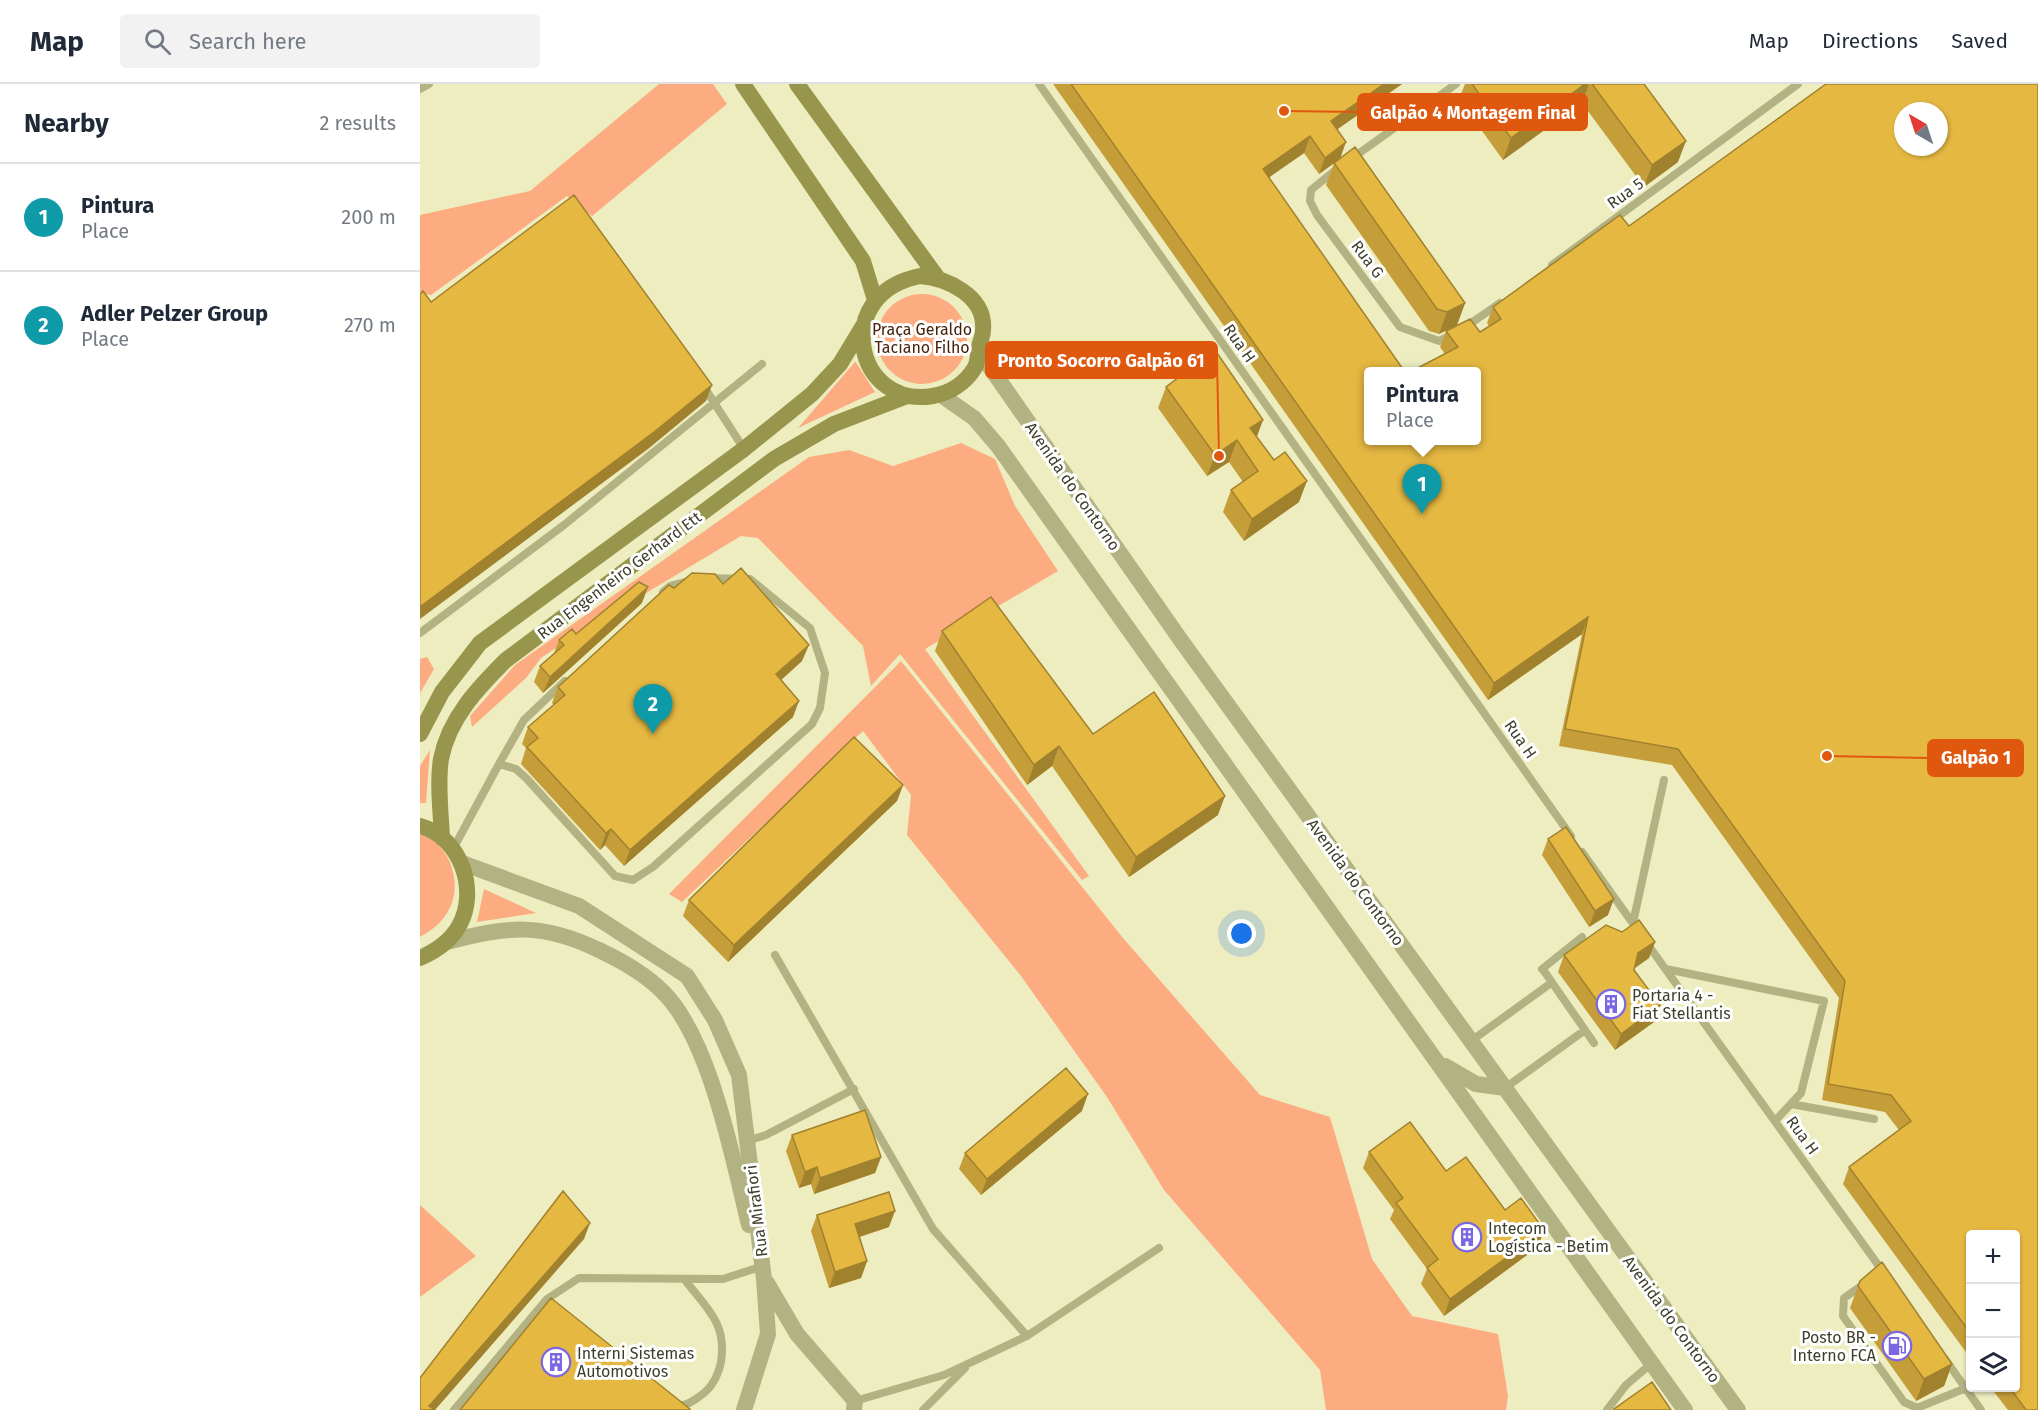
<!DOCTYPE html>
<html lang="en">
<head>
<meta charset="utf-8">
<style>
	:root { --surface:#fff; --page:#f2f2f3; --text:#1f2937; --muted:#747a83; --line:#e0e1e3; --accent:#7c66e1 }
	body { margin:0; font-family:"Fira Sans",sans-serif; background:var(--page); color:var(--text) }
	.controls { position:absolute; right:18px; bottom:18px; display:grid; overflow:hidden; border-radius:6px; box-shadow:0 2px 4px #0004 }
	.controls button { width:54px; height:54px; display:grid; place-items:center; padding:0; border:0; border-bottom:2px solid var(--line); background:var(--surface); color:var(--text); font:30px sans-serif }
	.compass { position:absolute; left:1474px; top:18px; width:54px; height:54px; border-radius:50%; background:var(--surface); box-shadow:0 2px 4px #0004; rotate:321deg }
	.you { position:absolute; left:822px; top:850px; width:21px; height:21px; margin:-15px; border:4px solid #fff; border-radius:50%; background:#1a73e8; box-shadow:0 0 0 9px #1a73e833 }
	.badge { display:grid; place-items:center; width:39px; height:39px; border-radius:50%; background:var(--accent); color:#fff; font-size:20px; font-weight:700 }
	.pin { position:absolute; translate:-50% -50px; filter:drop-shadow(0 2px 3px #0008) }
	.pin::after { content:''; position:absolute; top:32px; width:21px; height:18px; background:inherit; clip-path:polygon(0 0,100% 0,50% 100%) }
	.popup { position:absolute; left:944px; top:283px; width:117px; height:78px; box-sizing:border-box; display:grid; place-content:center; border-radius:6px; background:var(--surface); filter:drop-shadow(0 2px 4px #0005); font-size:20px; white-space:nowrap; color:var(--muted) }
	.popup b { font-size:22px; color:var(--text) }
	.popup::after { content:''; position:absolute; left:50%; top:100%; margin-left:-12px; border:12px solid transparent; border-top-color:var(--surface) }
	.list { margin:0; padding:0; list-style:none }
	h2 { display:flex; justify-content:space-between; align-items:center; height:78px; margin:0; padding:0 24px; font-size:26px }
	h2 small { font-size:20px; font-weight:400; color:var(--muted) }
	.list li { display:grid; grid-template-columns:39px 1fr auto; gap:18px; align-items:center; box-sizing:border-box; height:108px; padding:0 24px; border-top:2px solid var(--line) }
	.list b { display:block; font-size:22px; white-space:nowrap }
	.list p { margin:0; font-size:20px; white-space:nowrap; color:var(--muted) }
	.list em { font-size:20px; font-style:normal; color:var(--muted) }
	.icon { flex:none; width:33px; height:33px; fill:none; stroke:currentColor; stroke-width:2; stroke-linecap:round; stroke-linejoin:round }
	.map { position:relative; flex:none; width:1618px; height:1326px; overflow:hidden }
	header { display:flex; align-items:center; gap:36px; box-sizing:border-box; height:84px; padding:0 30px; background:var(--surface); border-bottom:2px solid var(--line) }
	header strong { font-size:28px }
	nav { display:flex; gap:33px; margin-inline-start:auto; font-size:21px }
	.search { width:420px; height:54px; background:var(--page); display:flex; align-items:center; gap:15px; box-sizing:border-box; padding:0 21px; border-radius:6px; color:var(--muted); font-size:22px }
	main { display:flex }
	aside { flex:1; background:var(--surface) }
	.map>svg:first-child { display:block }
	.green { fill:#fdab81 }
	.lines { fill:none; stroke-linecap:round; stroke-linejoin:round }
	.service { stroke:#b2b283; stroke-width:8 }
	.minor { stroke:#b2b283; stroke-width:16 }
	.tertiary { stroke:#b2b283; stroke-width:16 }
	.secondary { stroke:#98964d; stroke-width:16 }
	.wall { fill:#c59e39 }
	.shaded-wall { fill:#a0812e }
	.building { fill:#e5b842; stroke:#a0812e; stroke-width:1.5; fill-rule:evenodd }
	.labels { text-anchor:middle; stroke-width:6; stroke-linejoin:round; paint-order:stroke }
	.street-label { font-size:16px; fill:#3e3e2c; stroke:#fff }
	.park-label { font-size:16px; fill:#48210a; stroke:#fff }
	.poi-label { font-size:16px; fill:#3e3e2c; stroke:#fff; text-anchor:start }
	.leader { fill:none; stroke:#e0580e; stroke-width:2 }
	.callout-dot { fill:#e0580e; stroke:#fff; stroke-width:2 }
	.callout { fill:#e0580e; stroke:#e0580e; stroke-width:2 }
	.callout-label { font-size:18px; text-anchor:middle; font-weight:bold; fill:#fff }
</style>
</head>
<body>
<header>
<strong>Map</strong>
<div class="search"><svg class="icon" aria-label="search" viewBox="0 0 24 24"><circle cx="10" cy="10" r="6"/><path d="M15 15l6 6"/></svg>Search here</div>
<nav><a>Map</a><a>Directions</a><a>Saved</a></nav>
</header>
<main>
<aside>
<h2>Nearby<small>2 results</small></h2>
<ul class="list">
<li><span class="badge" style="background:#0f9aa8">1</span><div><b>Pintura</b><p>Place</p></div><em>200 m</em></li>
<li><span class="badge" style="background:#0f9aa8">2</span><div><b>Adler Pelzer Group</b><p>Place</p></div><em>270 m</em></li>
</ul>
</aside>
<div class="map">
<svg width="1618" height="1326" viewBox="0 0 1618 1326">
	<rect width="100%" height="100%" fill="#ededc0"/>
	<path class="green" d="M239,0H293L307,20L172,132L147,112L11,211L0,209V131L110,107Z
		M457 255a45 45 0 1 1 90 0a45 45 0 1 1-90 0Z
		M435,277L455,308L378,344L435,278Z
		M541,359L575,375L595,422L638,487L505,565L669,792L662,796L480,570L451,602L443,562L338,454L321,452L148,556L121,574L106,594L52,643L50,632L95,581L389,373L429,366L473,382Z
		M7,573L14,585L0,609V575Z
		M481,577L703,854L840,1011L910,1033L952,1175L992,1232L1078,1250L1088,1312L1086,1326H906L900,1286L744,1106L687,1013L601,892L487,751L491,711L443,647L262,818L249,810Z
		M10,666L6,719H0V682Z
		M0,750C33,760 45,806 25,832C18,842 10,847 0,853Z
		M64,805L116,829L57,838Z
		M0,1121L56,1172L0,1213Z"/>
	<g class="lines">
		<path class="service" d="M619,0L1151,752
			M0,5L9,0
			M931,75L1036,0
			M918,84L891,106L890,117L897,131L980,243L1019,257L1033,250
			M1132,181L1378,0
			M1044,244L1080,219
			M284,303L324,365
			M243,508L250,502L270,497
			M0,549L144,441L342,280
			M79,680L104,636L145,597
			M33,765L79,680L96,685L107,695L195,792L213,796L233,783L392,640L400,624L405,589L390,544L330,495L285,494
			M1162,768L1219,848
			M1213,839L1244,696
			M1226,858L1464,1189
			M355,871L513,1145L607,1252
			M1122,885L1162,853
			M1246,885L1404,917L1381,1009L1355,1037
			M1124,887L1174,959
			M1051,957L1131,899
			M1085,1004L1165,946
			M1371,1020L1454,1035
			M324,1058L346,1051L434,1005
			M1444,1200L1424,1214L1423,1232L1484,1318L1497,1324L1546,1304
			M1525,1275L1561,1326
			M435,1317L524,1291L607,1252L739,1164
			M254,1320C263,1324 272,1318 280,1312C292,1304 298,1292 301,1278C307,1239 287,1225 265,1196
			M34,1326L127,1215L159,1194L303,1195L343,1182
			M503,1326L545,1284
			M1187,1326L1206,1301L1232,1279"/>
		<path class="minor" d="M42,779L159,822L267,892L295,936L319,991L344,1195L348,1250L324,1326
			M27,858C88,842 122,838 181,867C202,877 225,890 242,907C290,953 313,1076 329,1141
			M347,1199L377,1250L435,1317L434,1326"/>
		<path class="tertiary" d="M558,266L760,555L1318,1326
			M521,311L554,334L578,362L1265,1326
			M1025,982L1056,1000L1085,1004"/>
		<path class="secondary" d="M323,0L443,177L455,216
			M377,0L517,193
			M500,192C527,194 566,212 563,246C563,252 560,258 559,263C557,272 559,277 554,285C545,299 530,309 513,312C435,325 410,210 500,192Z
			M0,650L22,608L60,559L324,365L392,310L420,280L443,242
			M0,742C41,753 59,807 39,842C30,858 16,867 0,874
			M22,754C21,729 17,700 21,675C29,634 58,604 86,576L354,375L414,340L487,312"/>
	</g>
	<path class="wall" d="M633,0H982L917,45L920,74L1045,219L1037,241L1019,250L1009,247L906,101L914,79L899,90L884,69L849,93L948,357L1025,270L1020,263L1026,247L1060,248L1069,242L1067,239L1073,223L1200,131L1618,1326H1588L1571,1304H1596L1551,1150V1275L1423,1100L1429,1083L1479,1046L1465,1028L1402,1016L1419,914L1252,681L1139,662L1162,550L1068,616Z
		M1045,0H1224L1258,78L1224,103L1162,19L1083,76L1039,15Z
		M746,303L837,353L854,376L879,418L824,457L803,428L811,406L823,398L809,378L787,392L738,324Z
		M303,500L382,577L361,596L373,633L204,782L185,761L180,766L101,680L106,664L102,660L108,643L134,621L132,619L138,603L254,504Z
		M222,519L123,609L114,598L120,582L134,569L139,556L156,550Z
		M522,547L673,650L798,731L709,793L632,682L607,701L515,567Z
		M483,701L477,717L308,878L263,832L269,816Z
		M1128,755L1188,831L1169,843L1122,771Z
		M1202,848L1235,858L1229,874L1215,884L1214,886L1234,938L1195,966L1138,888L1144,871Z
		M662,1027L561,1111L539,1085L545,1069Z
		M372,1051L461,1073L455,1089L394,1110L391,1100L379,1104L366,1067Z
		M949,1068L1026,1087L1085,1126L1118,1163L1024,1232L1001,1200L1007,1185L970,1135L974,1126L943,1084Z
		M397,1131L469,1143L440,1153L447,1177L441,1194L409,1204L391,1147Z
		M1438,1202L1532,1280L1524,1302L1496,1317L1430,1224Z"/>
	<path class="shaded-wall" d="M964,0H982L905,54L911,37Z
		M1165,0H1169L1162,19L1083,76L1091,54Z
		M890,52L884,69L837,102L843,85Z
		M1266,57L1258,78L1224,103L1232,81Z
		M926,58L920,75L899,90L905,74Z
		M1045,219L1037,241L1019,250L1027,228Z
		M292,301L286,317L228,365L0,535V523Z
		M843,336L835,358L822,366L830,344Z
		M817,356L809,378L787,392L795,371Z
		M887,397L879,418L824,457L832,435Z
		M228,503L222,519L123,609L130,593Z
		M1168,533L1162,550L1068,616L1074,599Z
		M389,561L382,577L350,606L356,590Z
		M379,617L373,633L204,782L210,766Z
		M639,662L632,682L607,701L614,681Z
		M483,701L477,717L308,878L314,861Z
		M805,712L798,731L709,793L716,773Z
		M191,745L185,761L180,766L186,749Z
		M1194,815L1188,831L1169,843L1175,827Z
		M1235,858L1229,874L1212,886L1218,869Z
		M1240,921L1234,938L1195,966L1201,950Z
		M668,1010L662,1027L561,1111L567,1095Z
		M461,1073L455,1089L394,1110L400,1094Z
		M397,1083L391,1100L379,1104L385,1088Z
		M475,1127L469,1143L429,1156L435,1140Z
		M170,1139L164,1155L15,1326L9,1322Z
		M1124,1146L1118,1163L1024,1232L1030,1215Z
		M447,1177L441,1194L409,1204L415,1188Z
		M1532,1280L1524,1302L1496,1317L1504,1295Z"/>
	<path class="building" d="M651,0H964L911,37L926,58L905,74L890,52L843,85L985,288H948V357H1056V288H990L1038,263L1026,247L1050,235L1060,248L1081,235L1073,223L1200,131L1209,142L1406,0H1618V1326H1606L1590,1304H1596V1150H1551V1250L1429,1083L1491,1037L1471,1011L1408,1000L1425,897L1258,665L1145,645L1168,533L1074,599ZM1483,27H1519V63H1483Z
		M1052,0H1165L1091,54Z
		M1172,0H1224L1266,57L1232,81Z
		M935,63L1045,219L1027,228L1017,225L914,79Z
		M154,111L292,301L234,348L0,523V210L3,207L11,218Z
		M795,266L843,336L830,344L854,376L865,368L887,397L832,435L811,406L838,387L817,356L795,371L746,303Z
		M321,484L389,561L356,590L379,617L210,766L191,745L186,749L107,663L118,654L108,643L145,611L138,603L249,501L254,504L272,489L295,490L303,500Z
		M219,498L228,503L130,593L120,582L144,561L139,556L152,545L156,550Z
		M571,513L673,650L734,608L805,712L716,773L639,662L614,681L522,547Z
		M434,653L483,701L314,861L269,816Z
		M1146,743L1194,815L1175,827L1128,755Z
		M1219,836L1235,858L1218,869L1214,886L1240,921L1201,950L1144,871L1186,841L1202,848Z
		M646,984L668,1010L567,1095L545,1069Z
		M445,1026L461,1073L400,1094L397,1083L385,1088L372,1051Z
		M990,1038L1026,1087L1046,1073L1085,1126L1101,1114L1124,1146L1030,1215L1007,1184L1018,1175L976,1119L983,1114L949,1068Z
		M143,1107L170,1139L9,1322L15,1326H0V1294Z
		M469,1108L475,1127L435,1140L447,1177L415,1188L397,1131Z
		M1462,1178L1532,1280L1504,1295L1438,1202L1440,1197Z
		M131,1214L270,1325L269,1326H40Z
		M1232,1298L1251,1326H1194V1325Z"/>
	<defs>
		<g id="building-ring" transform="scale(1.5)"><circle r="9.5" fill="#fff" stroke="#7c66e1" stroke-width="1.5"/><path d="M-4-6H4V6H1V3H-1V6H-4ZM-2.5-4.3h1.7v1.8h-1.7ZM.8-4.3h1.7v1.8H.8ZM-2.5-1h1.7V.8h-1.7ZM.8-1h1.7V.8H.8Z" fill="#7c66e1"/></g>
		<g id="fuel-ring" transform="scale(1.5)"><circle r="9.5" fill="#fff" stroke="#7c66e1" stroke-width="1.5"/><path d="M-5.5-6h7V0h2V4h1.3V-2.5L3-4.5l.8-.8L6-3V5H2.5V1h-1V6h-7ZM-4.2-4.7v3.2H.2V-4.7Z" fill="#7c66e1"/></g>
	</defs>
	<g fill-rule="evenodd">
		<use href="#building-ring" x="1191" y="920"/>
		<use href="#building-ring" x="1047" y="1153"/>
		<use href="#fuel-ring" x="1477" y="1262"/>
		<use href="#building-ring" x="136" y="1278"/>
	</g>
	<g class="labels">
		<g class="street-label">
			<text transform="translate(1205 109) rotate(-36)" y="6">Rua 5</text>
			<text transform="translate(948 175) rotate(53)" y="6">Rua G</text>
			<text transform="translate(820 259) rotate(55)" y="6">Rua H</text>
			<text transform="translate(653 402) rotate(55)" y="6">Avenida do Contorno</text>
			<text transform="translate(199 491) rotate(-37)" y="6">Rua Engenheiro Gerhard Ett</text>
			<text transform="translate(1101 655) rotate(55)" y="6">Rua H</text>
			<text transform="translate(936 798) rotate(54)" y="6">Avenida do Contorno</text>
			<text transform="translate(1383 1051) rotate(54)" y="6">Rua H</text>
			<text transform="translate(336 1127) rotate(-97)" y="6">Rua Mirafiori</text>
			<text transform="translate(1252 1235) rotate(54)" y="6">Avenida do Contorno</text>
		</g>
		<g class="park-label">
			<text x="502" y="251">Praça Geraldo<tspan x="502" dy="18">Taciano Filho</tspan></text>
		</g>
		<g class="poi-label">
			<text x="1212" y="917">Portaria 4 -<tspan x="1212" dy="18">Fiat Stellantis</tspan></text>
			<text x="1068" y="1150">Intecom<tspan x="1068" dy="18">Logística - Betim</tspan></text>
			<text x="1456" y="1259" text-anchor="end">Posto BR -<tspan x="1456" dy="18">Interno FCA</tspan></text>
			<text x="157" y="1275">Interni Sistemas<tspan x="157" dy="18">Automotivos</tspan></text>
		</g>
	</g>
	<path class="leader" d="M864 27L938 28M799 372L797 276M1407 672L1508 674"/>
	<g class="callout-dot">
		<circle cx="864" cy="27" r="6"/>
		<circle cx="799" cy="372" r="6"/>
		<circle cx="1407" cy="672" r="6"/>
	</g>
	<g class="callout">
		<rect x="938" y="10" width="229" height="36" rx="6"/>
		<rect x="566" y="258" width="231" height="36" rx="6"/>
		<rect x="1508" y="656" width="95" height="36" rx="6"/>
	</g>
	<g class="callout-label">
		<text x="1053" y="35">Galpão 4 Montagem Final</text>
		<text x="681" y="283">Pronto Socorro Galpão 61</text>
		<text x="1556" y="680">Galpão 1</text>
	</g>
</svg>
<div class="controls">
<button>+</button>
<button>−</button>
<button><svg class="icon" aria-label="layers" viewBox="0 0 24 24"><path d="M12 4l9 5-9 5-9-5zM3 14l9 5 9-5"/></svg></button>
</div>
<svg class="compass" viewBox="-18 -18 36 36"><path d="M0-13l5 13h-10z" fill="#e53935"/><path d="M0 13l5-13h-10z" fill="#747a83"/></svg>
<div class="you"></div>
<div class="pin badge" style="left:1002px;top:430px;background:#0f9aa8">1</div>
<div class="popup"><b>Pintura</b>Place</div>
<div class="pin badge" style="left:233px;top:650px;background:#0f9aa8">2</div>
</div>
</main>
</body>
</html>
